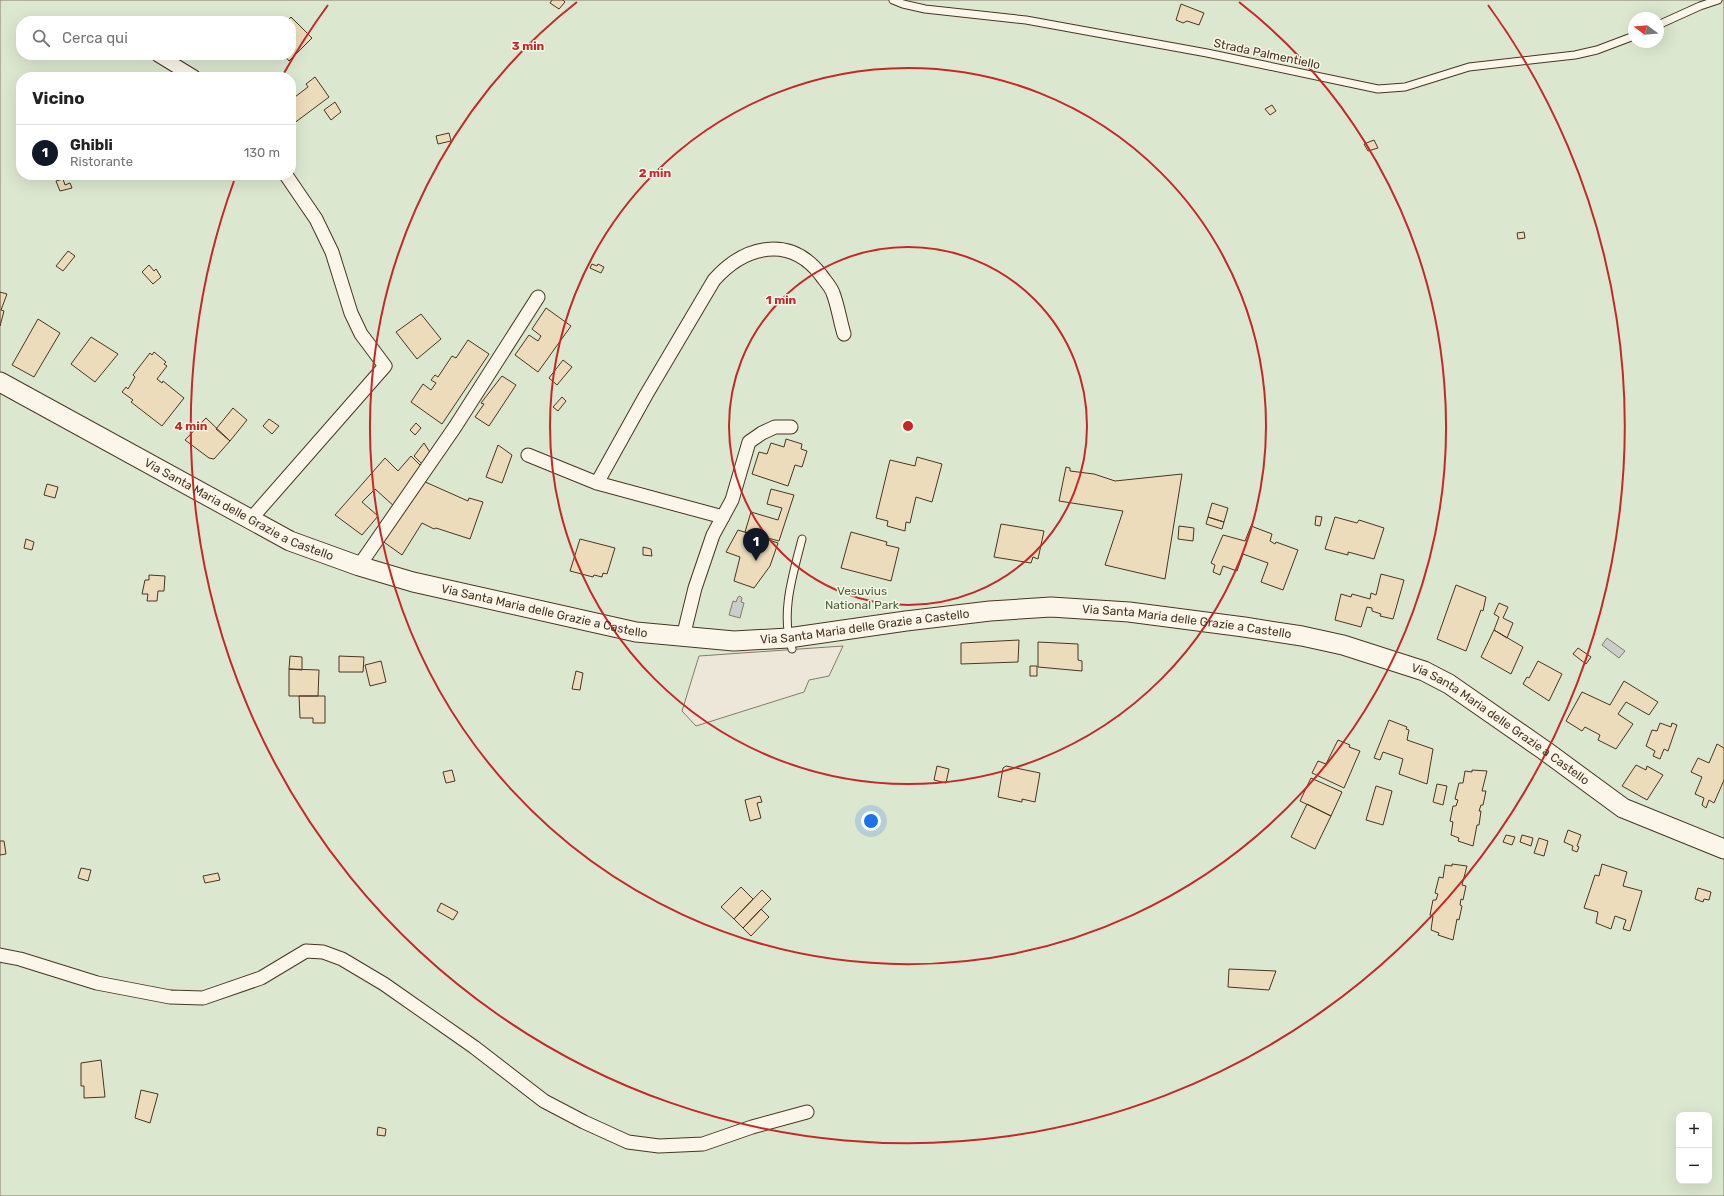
<!DOCTYPE html>
<html lang="it">
<head>
<meta charset="utf-8">
<style>
	:root { --surface:#fff; --page:#f6f6f6; --text:#222; --muted:#767676; --line:#e0e0e0; --accent:#111827 }
	body { margin:0; font-family:Rubik,sans-serif; background:var(--page); color:var(--text) }
	.controls { position:absolute; right:12px; bottom:12px; display:grid; overflow:hidden; border-radius:8px; box-shadow:0 4px 16px #0002 }
	.controls button { width:36px; height:36px; display:grid; place-items:center; padding:0; border:0; border-bottom:1px solid var(--line); background:var(--surface); color:var(--text); font:20px sans-serif }
	.compass { position:absolute; left:1628px; top:12px; width:36px; height:36px; border-radius:50%; background:var(--surface); box-shadow:0 4px 16px #0002; rotate:286deg }
	.you { position:absolute; left:871px; top:821px; width:14px; height:14px; margin:-10px; border:3px solid #fff; border-radius:50%; background:#1a73e8; box-shadow:0 0 0 6px #1a73e833 }
	.badge { display:grid; place-items:center; width:26px; height:26px; border-radius:50%; background:var(--accent); color:#fff; font-size:13px; font-weight:700 }
	.pin { position:absolute; translate:-50% -33px; filter:drop-shadow(0 1px 2px #0008) }
	.pin::after { content:''; position:absolute; top:21px; width:14px; height:12px; background:inherit; clip-path:polygon(0 0,100% 0,50% 100%) }
	.list { margin:0; padding:0; list-style:none }
	h2 { display:flex; justify-content:space-between; align-items:center; height:52px; margin:0; padding:0 16px; font-size:17px }
	h2 small { font-size:13px; font-weight:400; color:var(--muted) }
	.list li { display:grid; grid-template-columns:26px 1fr auto; gap:12px; align-items:center; box-sizing:border-box; height:56px; padding:0 16px; border-top:1px solid var(--line) }
	.list b { display:block; font-size:15px; white-space:nowrap }
	.list p { margin:0; font-size:13px; white-space:nowrap; color:var(--muted) }
	.list em { font-size:13px; font-style:normal; color:var(--muted) }
	.icon { flex:none; width:22px; height:22px; fill:none; stroke:currentColor; stroke-width:2; stroke-linecap:round; stroke-linejoin:round }
	.map { position:relative; flex:none; width:1724px; height:1196px; overflow:hidden }
	.search { position:absolute; background:var(--surface); box-shadow:0 4px 16px #0002; left:16px; top:16px; width:280px; height:44px; display:flex; align-items:center; gap:10px; box-sizing:border-box; padding:0 14px; border-radius:16px; color:var(--muted); font-size:15px }
	.panel { position:absolute; background:var(--surface); box-shadow:0 4px 16px #0002; left:16px; top:72px; width:280px; height:108px; border-radius:16px }
	.map>svg:first-child { display:block }
	.green { fill:#dce7d0; stroke:#887966; fill-rule:evenodd }
	.parking { fill:#ede7d9; stroke:#887966 }
	.water { fill:#c9cecd; stroke:#887966 }
	.building { fill:#ecdcbc; stroke:#4a3520 }
	.lines { fill:none; stroke-linecap:round; stroke-linejoin:round }
	.lane-casing { stroke:#4a3520; stroke-width:9 }
	.street-casing { stroke:#4a3520; stroke-width:15 }
	.secondary-casing { stroke:#4a3520; stroke-width:21 }
	.lane { stroke:#fbf6e9; stroke-width:7 }
	.street { stroke:#fbf6e9; stroke-width:13 }
	.secondary { stroke:#fbf6e9; stroke-width:19 }
	.ring { fill:none; stroke:#c62828; stroke-width:2 }
	.labels { text-anchor:middle; stroke-width:3; stroke-linejoin:round; paint-order:stroke }
	.street-label { font-size:12px; fill:#4a3520; stroke:#fbf6e9 }
	.park-label { font-size:12px; fill:#436837; stroke:#fbf6e9 }
	.centre { fill:#c62828; stroke:#fbf6e9; stroke-width:2 }
	.ring-label { font-size:12px; text-anchor:middle; font-weight:bold; fill:#c62828; stroke:#fbf6e9; stroke-width:3; stroke-linejoin:round; paint-order:stroke }
</style>
</head>
<body>
<div class="map">
<svg width="1724" height="1196" viewBox="0 0 1724 1196">
	<rect width="100%" height="100%" fill="#fbf6e9"/>
	<path class="green" d="M0,0H1724V1196H0ZM1634,18H1658V42H1634ZM21,21H291V55H21ZM21,77H291V175H21ZM1679,1115H1709V1181H1679Z"/>
	<path class="parking" d="M843,646L829,676L809,680L804,692L696,726L682,711L699,656Z"/>
	<path class="water" d="M740,596L742,598L741,602L744,603L740,618L729,615L733,601L736,602L738,597Z
		M1607,638L1625,651L1619,658L1602,645Z"/>
	<path class="building" d="M552,0H563L565,2L559,9L550,3Z
		M1181,4L1204,13L1199,25L1187,21L1183,23L1176,20Z
		M291,17L312,38L289,61L284,55H291V21H287Z
		M315,77L329,97L293,124L291,121V100L308,87L306,84Z
		M335,102L341,112L331,120L324,110Z
		M1272,105L1276,111L1270,115L1265,109Z
		M449,133L451,141L438,144L436,136Z
		M1374,140L1378,148L1368,151L1364,144Z
		M63,179L65,185L70,183L72,188L60,191L56,181Z
		M1524,232L1525,238L1518,239L1517,233Z
		M68,251L75,256L63,271L56,266Z
		M592,264L597,266L598,264L604,267L601,273L590,268Z
		M149,265L154,271L156,269L161,277L153,284L142,272Z
		M0,292L7,294L1,310L4,311L0,326Z
		M546,308L571,326L538,372L515,355L529,335L538,341L541,336L532,329Z
		M421,314L441,339L417,359L396,332Z
		M38,319L60,333L34,377L12,365Z
		M91,337L118,354L95,382L71,364Z
		M468,340L489,354L442,424L411,402L423,384L431,390L436,383L431,380L435,375L438,377L452,356L456,358Z
		M154,352L166,362L164,364L167,366L157,379L162,383L163,381L184,398L162,426L131,402L133,400L122,392L126,387L128,389L135,377L133,375L150,353L152,355Z
		M563,360L572,367L557,385L549,378Z
		M502,376L516,385L489,426L475,417L484,404L481,403Z
		M562,397L566,401L558,411L553,407Z
		M233,408L247,420L230,441L216,429Z
		M206,418L230,441L214,459L209,458L185,440Z
		M269,419L279,426L272,434L263,426Z
		M416,423L421,428L415,435L410,430Z
		M786,439L802,444L801,449L807,451L802,467L795,465L788,486L752,474L759,452L767,454L771,443L784,447Z
		M424,443L431,454L422,464L414,456Z
		M498,445L512,455L502,483L486,477Z
		M411,456L423,468L395,507L375,489L362,502L378,516L362,535L335,515L385,458L398,471Z
		M917,457L942,464L932,502L916,497L910,523L906,522L905,531L887,526L888,521L876,518L890,460L915,466Z
		M1066,467L1070,468V471L1094,474L1115,481L1182,474L1165,579L1105,565L1123,511L1059,501Z
		M423,481L468,501L469,498L483,502L470,539L436,528L434,529L422,523L402,555L381,540Z
		M47,484L58,487L55,498L44,495Z
		M771,489L794,495L779,541L745,532L751,512L778,520L782,508L767,504Z
		M1212,503L1228,508L1224,522L1208,517Z
		M1316,516L1322,517L1320,526L1315,525Z
		M1208,517L1224,522L1222,529L1206,524Z
		M1335,517L1357,523L1359,520L1384,528L1374,559L1348,552V555L1325,549Z
		M1001,524L1044,531L1038,559L1033,557L1031,563L994,557Z
		M1179,526L1194,528L1193,541L1178,539Z
		M1251,526L1272,534L1270,541L1275,544L1276,542L1298,550L1283,590L1261,582L1268,563L1243,554L1237,571L1223,566L1220,575L1213,572L1215,565L1211,563L1223,535L1245,541Z
		M738,530L778,543L770,566L754,588L734,581L740,557L726,552Z
		M851,532L887,542L886,545L899,548L891,581L841,568Z
		M26,539L34,542L32,550L24,548Z
		M580,539L615,548L607,574L603,573L602,577L594,575L593,577L570,571Z
		M643,547L651,549L652,556L643,555Z
		M1381,574L1404,580L1393,619L1380,616L1381,614L1372,611V608L1367,607L1361,627L1335,620L1341,594L1351,597L1352,594L1370,599L1371,593L1376,595Z
		M149,575L165,576L164,591H158L157,601H147L148,594H142L145,580H149Z
		M1456,585L1486,597L1483,611L1481,610L1466,651L1437,639Z
		M1499,603L1508,607L1503,618L1513,623L1507,638L1494,630L1499,617L1494,614Z
		M1494,630L1523,647L1511,674L1481,657Z
		M1019,640L1018,662L961,664V643Z
		M1038,642L1078,644V660L1082,661V671L1038,667Z
		M1578,648L1591,657L1586,664L1573,654Z
		M290,656L302,657V670L289,669Z
		M339,656L364,657L363,672H339Z
		M381,661L386,682L370,686L365,665Z
		M1538,661L1562,674L1549,701L1523,684L1527,677L1529,678Z
		M1030,666H1037V676H1030Z
		M289,669L319,670L318,696H289Z
		M576,671L583,673L580,690L572,689Z
		M1624,681L1658,702L1649,715L1626,702L1618,714L1633,724L1616,749L1598,740L1600,735L1585,727L1582,731L1566,721L1582,692L1610,705Z
		M299,696H325V723H313V718H300Z
		M1389,720L1407,727L1406,729L1409,730L1407,740L1433,749L1427,784L1399,774L1403,759L1383,752L1380,760L1374,758Z
		M1660,723L1671,727L1672,723L1677,725L1668,751L1664,749L1660,759L1653,756L1655,751L1646,746L1652,730L1657,731Z
		M1338,740L1350,745L1349,747L1360,751L1344,788L1312,773L1318,761L1326,764Z
		M1717,744L1724,748V780L1714,803L1709,800L1706,808L1702,805L1704,798L1695,794L1702,777L1691,772L1698,758L1709,763Z
		M1636,765L1646,770L1647,766L1663,775L1647,800L1622,786Z
		M937,766L949,769L946,783L934,780Z
		M1006,766L1040,773L1035,802L1022,799V802L998,797L1003,768Z
		M452,770L455,781L446,783L443,772Z
		M1472,770L1487,771L1482,791H1486L1483,805H1481L1479,811H1481L1479,825H1477L1473,846L1458,841L1459,838L1451,835L1453,822L1450,821L1453,806H1456L1458,800L1455,799L1459,783H1463L1465,771L1472,772Z
		M1311,778L1342,792L1331,816L1300,801Z
		M1437,784L1447,786L1443,805L1433,802Z
		M1376,786L1392,791L1383,825L1366,820Z
		M760,796L762,802L757,803L761,818L750,821L745,800Z
		M1307,804L1331,816L1315,849L1291,837Z
		M1568,830L1581,835L1577,846L1579,847L1577,852L1572,850L1573,846L1564,842Z
		M1506,835L1515,837L1512,845L1503,842Z
		M1522,835L1533,838L1531,846L1520,842Z
		M1539,838L1548,841L1544,856L1534,853Z
		M0,841H4L6,854L0,855Z
		M1452,864L1467,866L1462,885L1466,886L1463,900L1461,899L1460,905L1462,906L1459,920L1457,919L1453,940L1438,935L1439,933L1431,930L1433,916L1430,915L1433,900H1436L1438,894L1435,893L1439,877L1443,878L1445,865L1452,866Z
		M1602,864L1627,872L1623,886L1642,891L1630,931L1623,929L1626,920L1615,916L1611,929L1596,923L1598,912L1584,908L1595,875L1599,876Z
		M81,868L91,870L88,881L78,878Z
		M218,873L220,880L205,883L203,876Z
		M741,887L753,899L734,919L721,907Z
		M1698,888L1711,892L1709,900L1704,899L1703,902L1695,899Z
		M762,890L771,899L743,928L734,919Z
		M441,903L458,912L453,920L437,911Z
		M761,909L769,917L751,936L743,928Z
		M1229,969L1276,971L1269,990L1228,987Z
		M101,1060L105,1097L84,1098V1086H81V1063Z
		M141,1090L158,1094L150,1123L135,1118Z
		M378,1127L386,1129L385,1136L377,1135Z"/>
	<g class="lines">
		<g class="lane-casing">
			<path id="lane" d="M893,0L903,4L925,9L1026,20L1207,53L1378,89L1405,87L1469,67L1575,55L1597,50L1634,36
				M1658,25L1700,6L1718,0
				M792,649C780,614 793,574 802,539"/>
		</g>
		<g class="street-casing">
			<path id="street" d="M158,55L194,77
				M528,455L597,483L723,517
				M597,483L646,395L714,280C745,245 790,235 821,275C825,281 831,287 833,293C838,306 840,321 844,334
				M250,520L385,366L361,334L351,313L332,252L316,219L286,175
				M359,566L455,427L538,297
				M683,637L695,588L713,535L732,500L749,442L762,433L775,427H791
				M0,955L20,959L97,983L170,997L203,998L261,978L306,951L323,952L342,959L384,984L474,1047L544,1101L584,1122L628,1142L659,1146L703,1144L752,1127L807,1112"/>
		</g>
		<g class="secondary-casing">
			<g id="secondary">
				<path id="s1" d="M0,382L290,541L359,566L413,582L636,632L734,641L788,638L906,621L990,611L1051,607L1129,612L1244,627L1302,636L1343,645L1424,671L1449,684L1544,750L1623,808L1724,849"/>
			</g>
		</g>
		<use href="#lane" class="lane"/>
		<use href="#street" class="street"/>
		<use href="#secondary" class="secondary"/>
	</g>
	<g class="ring">
		<circle cx="908" cy="426" r="179"/>
		<circle cx="908" cy="426" r="358"/>
		<path d="M1239 2A538 538 0 1 1 577 2"/>
		<path d="M284 73A717 717 0 0 1 328 5M1488 5A717 717 0 1 1 234 181"/>
	</g>
	<g class="labels">
		<g class="street-label">
			<text transform="translate(1267 54) rotate(12)" y="4">Strada Palmentiello</text>
			<text dy="4" stroke="none"><textPath href="#s1" startOffset="271">Via Santa Maria delle Grazie a Castello</textPath></text>
			<text dy="4" stroke="none"><textPath href="#s1" startOffset="595">Via Santa Maria delle Grazie a Castello</textPath></text>
			<text dy="4" stroke="none"><textPath href="#s1" startOffset="1243">Via Santa Maria delle Grazie a Castello</textPath></text>
			<text dy="4" stroke="none"><textPath href="#s1" startOffset="919">Via Santa Maria delle Grazie a Castello</textPath></text>
			<text dy="4" stroke="none"><textPath href="#s1" startOffset="1579">Via Santa Maria delle Grazie a Castello</textPath></text>
		</g>
		<g class="park-label">
			<text x="862" y="595">Vesuvius<tspan x="862" dy="14">National Park</tspan></text>
		</g>
	</g>
	<circle cx="908" cy="426" r="6" class="centre"/>
	<g class="ring-label">
		<text x="528" y="50">3 min</text>
		<text x="655" y="177">2 min</text>
		<text x="781" y="304">1 min</text>
		<text x="191" y="430">4 min</text>
	</g>
</svg>
<div class="controls">
<button>+</button>
<button>−</button>
</div>
<svg class="compass" viewBox="-18 -18 36 36"><path d="M0-13l5 13h-10z" fill="#e53935"/><path d="M0 13l5-13h-10z" fill="#767676"/></svg>
<div class="you"></div>
<div class="pin badge" style="left:756px;top:561px">1</div>
<div class="search"><svg class="icon" aria-label="search" viewBox="0 0 24 24"><circle cx="10" cy="10" r="6"/><path d="M15 15l6 6"/></svg>Cerca qui</div>
<section class="panel">
<h2>Vicino<small></small></h2>
<ul class="list">
<li><span class="badge">1</span><div><b>Ghibli</b><p>Ristorante</p></div><em>130 m</em></li>
</ul>
</section>
</div>
</body>
</html>
